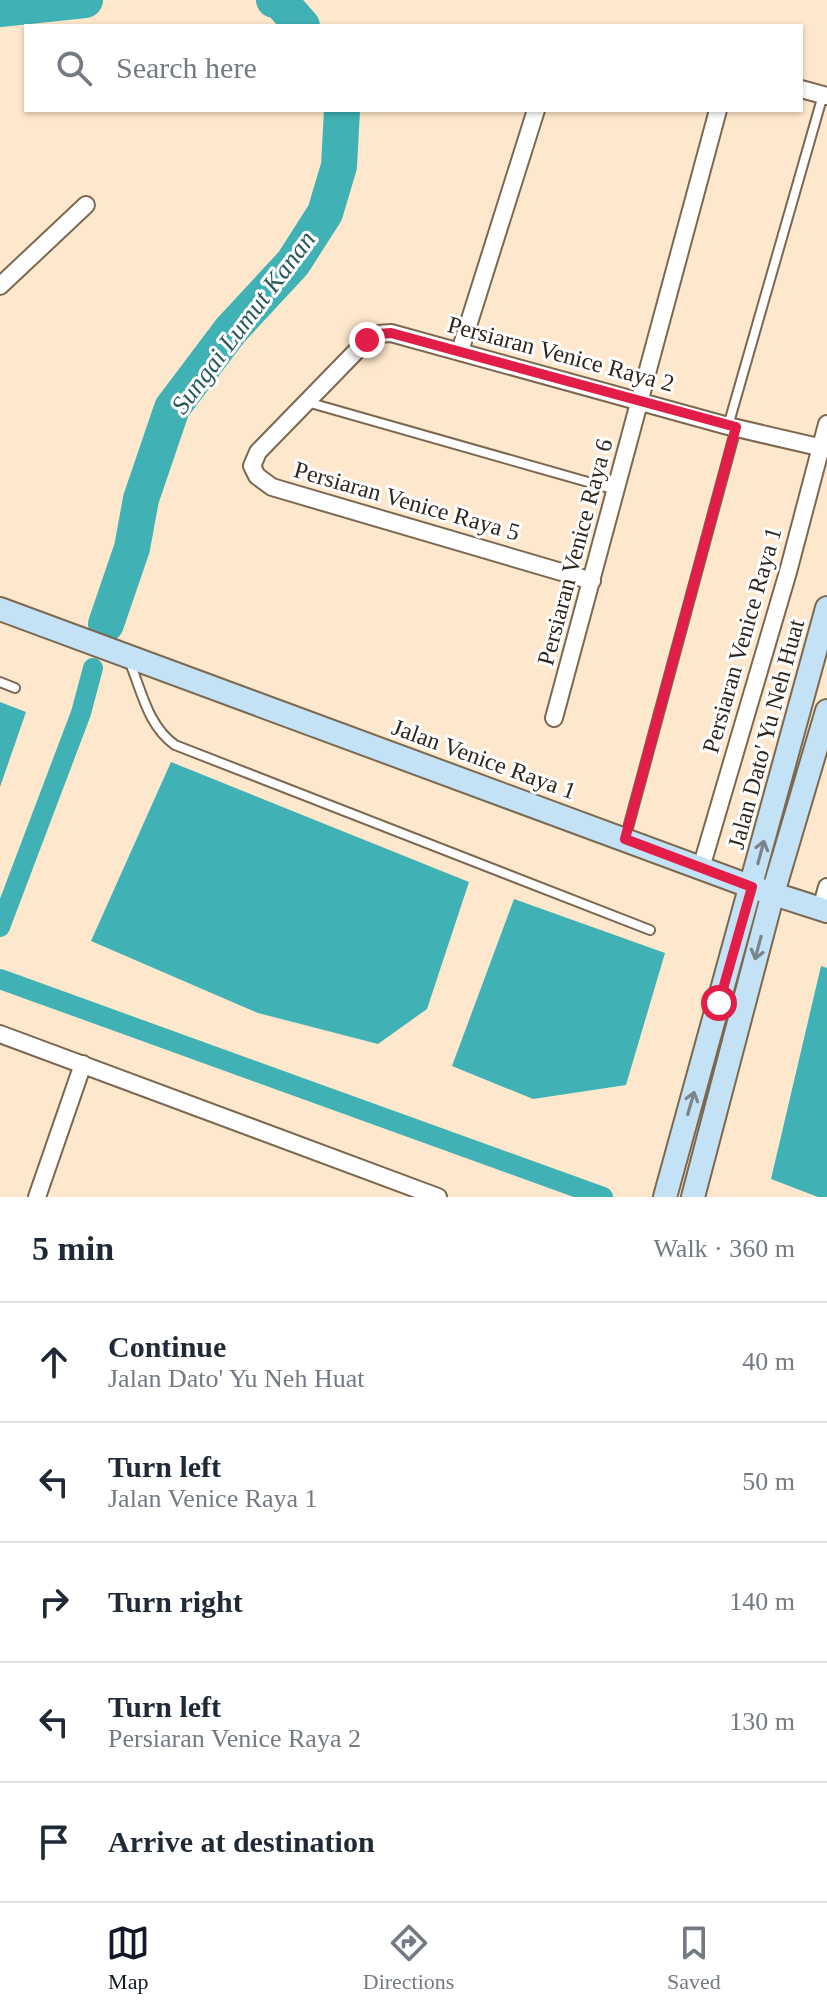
<!DOCTYPE html>
<html lang="en">
<head>
<meta charset="utf-8">
<style>
	:root { --surface:#fff; --page:#f6f6f7; --text:#1f2937; --muted:#747a83; --line:#e0e1e3; --accent:#111827 }
	body { margin:0; font-family:"Times New Roman",serif; background:var(--page); color:var(--text) }
	.stop { position:absolute; width:24px; height:24px; margin:-18px; border:6px solid #e11d48; border-radius:50%; background:#fff }
	.stop.end { background:#e11d48; border-color:#fff; box-shadow:0 2px 8px #0008 }
	.list { margin:0; padding:0; list-style:none }
	h2 { display:flex; justify-content:space-between; align-items:center; height:104px; margin:0; padding:0 32px; font-size:34px }
	h2 small { font-size:26px; font-weight:400; color:var(--muted) }
	.list li { display:grid; grid-template-columns:52px 1fr auto; gap:24px; align-items:center; box-sizing:border-box; height:120px; padding:0 32px; border-top:2px solid var(--line) }
	.list b { display:block; font-size:30px; white-space:nowrap }
	.list p { margin:0; font-size:26px; white-space:nowrap; color:var(--muted) }
	.list em { font-size:26px; font-style:normal; color:var(--muted) }
	.icon { flex:none; width:44px; height:44px; fill:none; stroke:currentColor; stroke-width:2; stroke-linecap:round; stroke-linejoin:round }
	.map { position:relative; flex:none; width:827px; height:1197px; overflow:hidden }
	.search { position:absolute; background:var(--surface); box-shadow:0 2px 6px #0004; left:24px; right:24px; top:24px; height:88px; display:flex; align-items:center; gap:20px; box-sizing:border-box; padding:0 28px; border-radius:0px; color:var(--muted); font-size:30px }
	.sheet { height:704px; background:var(--surface) }
	nav { display:flex; justify-content:space-around; align-items:center; box-sizing:border-box; height:112px; border-top:2px solid var(--line); background:var(--surface); font-size:22px; color:var(--muted) }
	nav a { display:grid; justify-items:center; gap:4px }
	nav .on { color:var(--accent) }
	.map>svg:first-child { display:block }
	.water { fill:#40b1b4 }
	.lines { fill:none; stroke-linecap:round; stroke-linejoin:round }
	.canal { stroke:#40b1b4; stroke-width:20 }
	.river { stroke:#40b1b4; stroke-width:36 }
	.lane-casing { stroke:#7b6850; stroke-width:12 }
	.street-casing { stroke:#7b6850; stroke-width:20 }
	.secondary-casing { stroke:#7b6850; stroke-width:26 }
	.lane { stroke:#fff; stroke-width:8 }
	.street { stroke:#fff; stroke-width:16 }
	.secondary { stroke:#c4e2f6; stroke-width:22 }
	.oneway { stroke:#7a848a }
	.route { stroke:#e11d48; stroke-width:10 }
	.labels { text-anchor:middle; stroke-width:6; stroke-linejoin:round; paint-order:stroke }
	.street-label { font-size:24px; fill:#2f271d; stroke:#fff }
	.water-label { font-size:26px; font-style:italic; fill:#29585a; stroke:#fff }
</style>
</head>
<body>
<div class="map">
<svg width="827" height="1197" viewBox="0 0 827 1197">
	<rect width="100%" height="100%" fill="#fee8cd"/>
	<path class="water" d="M0,702L26,712L0,787Z
		M171,762L469,882L427,1009L378,1044L258,1013L91,941Z
		M514,899L665,953L626,1085L533,1099L452,1066Z
		M821,966L827,968V1197H818L771,1179Z"/>
	<g class="lines">
		<path class="canal" d="M0,927L81,713L93,668
			M0,979L603,1197"/>
		<path class="river" d="M274,0L280,1L302,26
			M0,9L85,0
			M106,624L132,548L141,499L172,408L230,331L293,263L325,213L339,166L342,110"/>
		<g class="lane-casing">
			<path id="lane" d="M307,402L616,490
				M728,426L823,95
				M130,663C142,692 148,726 175,745L650,930
				M0,682L15,688
				M625,839L736,428"/>
		</g>
		<g class="street-casing">
			<path id="street" d="M801,89L827,96
				M0,286L86,205
				M460,351L536,110
				M592,581L272,487L257,476L252,466L258,452L367,340L378,334L391,333L728,426L827,449
				M554,718L718,110
				M701,868L788,572L827,424
				M821,909L827,887
				M0,1034L438,1197
				M37,1197L83,1064"/>
		</g>
		<g class="secondary-casing">
			<path id="secondary" d="M0,609L752,887L827,911
				M665,1197L827,608
				M693,1197L773,893L827,711"/>
		</g>
		<use href="#lane" class="lane"/>
		<use href="#street" class="street"/>
		<use href="#secondary" class="secondary"/>
	</g>
	<defs><path id="oneway-shaft" d="M-6 0H5M1.5-3L5.5 0L1.5 3" fill="none" stroke-width="1.6" stroke-linecap="round" stroke-linejoin="round" transform="scale(2)"/></defs>
	<g class="oneway">
		<use href="#oneway-shaft" transform="translate(761 852) rotate(-75)"/>
		<use href="#oneway-shaft" transform="translate(758 948) rotate(105)"/>
		<use href="#oneway-shaft" transform="translate(691 1103) rotate(-74)"/>
	</g>
	<g class="lines">
		<path class="route" d="M367,340L378,334L391,333L736,427L625,839L752,887L719,1003"/>
	</g>
	<g class="labels">
		<g class="street-label">
			<text transform="translate(561 354) rotate(15)" y="8">Persiaran Venice Raya 2</text>
			<text transform="translate(407 501) rotate(16)" y="8">Persiaran Venice Raya 5</text>
			<text transform="translate(575 552) rotate(-75)" y="8">Persiaran Venice Raya 6</text>
			<text transform="translate(742 640) rotate(-74)" y="8">Persiaran Venice Raya 1</text>
			<text transform="translate(766 734) rotate(-75)" y="8">Jalan Dato' Yu Neh Huat</text>
			<text transform="translate(484 759) rotate(20)" y="8">Jalan Venice Raya 1</text>
		</g>
		<g class="water-label">
			<text transform="translate(243 322) rotate(-53)" y="9">Sungai Lumut Kanan</text>
		</g>
	</g>
</svg>
<div class="stop" style="left:719px;top:1003px"></div>
<div class="stop end" style="left:367px;top:340px"></div>
<div class="search"><svg class="icon" aria-label="search" viewBox="0 0 24 24"><circle cx="10" cy="10" r="6"/><path d="M15 15l6 6"/></svg>Search here</div>
</div>
<section class="sheet">
<h2>5 min<small>Walk · 360 m</small></h2>
<ul class="list">
<li><svg class="icon" aria-label="ahead" viewBox="0 0 24 24"><path d="M12 20V5M6 11l6-6 6 6"/></svg><div><b>Continue</b><p>Jalan Dato' Yu Neh Huat</p></div><em>40 m</em></li>
<li><svg class="icon" aria-label="left" viewBox="0 0 24 24"><path d="M17 20v-9H6M10 6l-5 5 5 5"/></svg><div><b>Turn left</b><p>Jalan Venice Raya 1</p></div><em>50 m</em></li>
<li><svg class="icon" aria-label="right" viewBox="0 0 24 24"><path d="M7 20v-9h11M14 6l5 5-5 5"/></svg><div><b>Turn right</b></div><em>140 m</em></li>
<li><svg class="icon" aria-label="left" viewBox="0 0 24 24"><path d="M17 20v-9H6M10 6l-5 5 5 5"/></svg><div><b>Turn left</b><p>Persiaran Venice Raya 2</p></div><em>130 m</em></li>
<li><svg class="icon" aria-label="arrive" viewBox="0 0 24 24"><path d="M6 21V4h12l-3 4 3 4H6"/></svg><div><b>Arrive at destination</b></div></li>
</ul>
</section>
<nav>
<a class="on"><svg class="icon" aria-label="map" viewBox="0 0 24 24"><path d="M3 6l6-2 6 2 6-2v14l-6 2-6-2-6 2zM9 4v14M15 6v14"/></svg>Map</a>
<a><svg class="icon" aria-label="directions" viewBox="0 0 24 24"><path d="M12 3l9 9-9 9-9-9zM9 14v-3h6M13 9l2 2-2 2"/></svg>Directions</a>
<a><svg class="icon" aria-label="saved" viewBox="0 0 24 24"><path d="M7 4h10v16l-5-4-5 4z"/></svg>Saved</a>
</nav>
</body>
</html>
